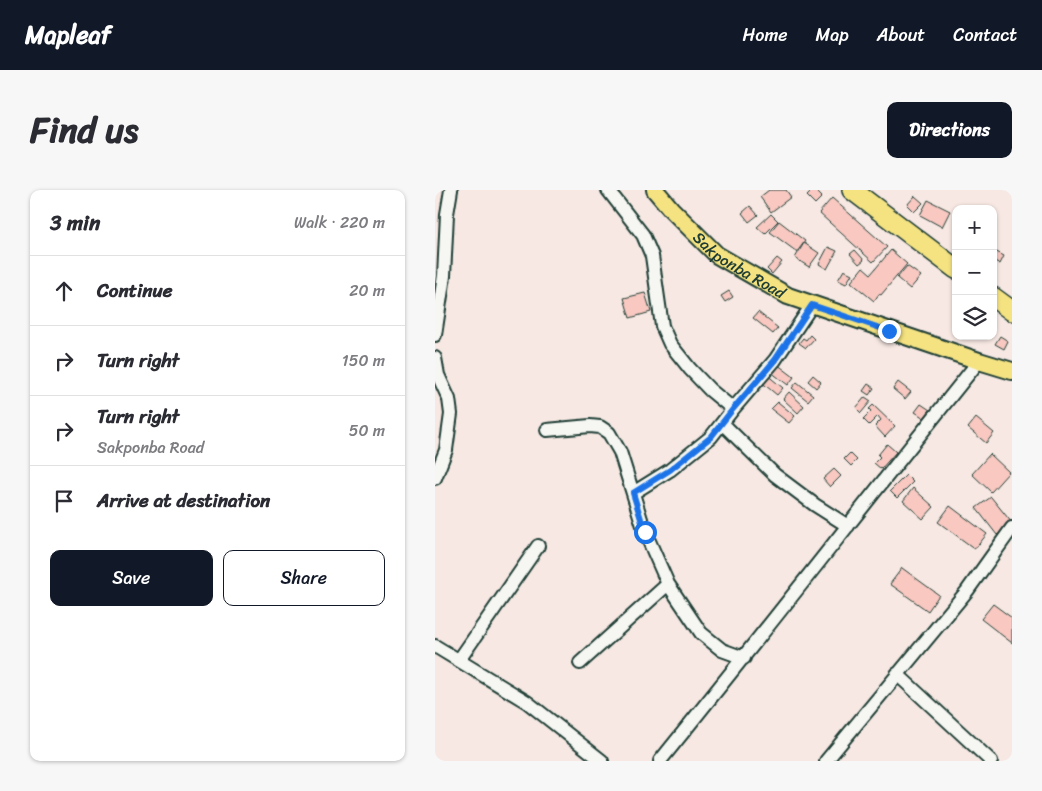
<!DOCTYPE html>
<html lang="en">
<head>
<meta charset="utf-8">
<style>
	:root { --surface:#fff; --page:#f7f7f7; --text:#2b2b33; --muted:#7c7c81; --line:#e1e1e2; --accent:#111827 }
	body { margin:0; font-family:Sriracha,sans-serif; background:var(--page); color:var(--text) }
	.controls { position:absolute; right:15px; top:15px; display:grid; overflow:hidden; border-radius:10px; box-shadow:0 1px 4px #0004 }
	.controls button { width:45px; height:45px; display:grid; place-items:center; padding:0; border:0; border-bottom:1px solid var(--line); background:var(--surface); color:var(--text); font:25px sans-serif }
	.stop { position:absolute; width:15px; height:15px; margin:-11px; border:4px solid #1a73e8; border-radius:50%; background:#fff }
	.stop.end { background:#1a73e8; border-color:#fff; box-shadow:0 1px 5px #0008 }
	.list { margin:0; padding:0; list-style:none }
	h2 { display:flex; justify-content:space-between; align-items:center; height:65px; margin:0; padding:0 20px; font-size:21px }
	h2 small { font-size:16px; font-weight:400; color:var(--muted) }
	.list li { display:grid; grid-template-columns:32px 1fr auto; gap:15px; align-items:center; box-sizing:border-box; height:70px; padding:0 20px; border-top:1px solid var(--line) }
	.list b { display:block; font-size:19px; white-space:nowrap }
	.list p { margin:0; font-size:16px; white-space:nowrap; color:var(--muted) }
	.list em { font-size:16px; font-style:normal; color:var(--muted) }
	.actions { display:flex; gap:10px; padding:15px 20px }
	.actions a { flex:1; padding:11px 0; border:1px solid var(--accent); border-radius:10px; text-align:center; font-size:18px; color:var(--accent) }
	.actions .main { background:var(--accent); color:#fff }
	.icon { flex:none; width:28px; height:28px; fill:none; stroke:currentColor; stroke-width:2; stroke-linecap:round; stroke-linejoin:round }
	.map { position:relative; flex:none; width:577px; height:571px; overflow:hidden; border-radius:10px }
	header { display:flex; align-items:center; gap:30px; box-sizing:border-box; height:70px; padding:0 25px; background:var(--accent); color:#fff }
	header strong { font-size:24px }
	nav { display:flex; gap:28px; margin-inline-start:auto; font-size:18px }
	.intro { display:flex; align-items:center; justify-content:space-between; box-sizing:border-box; height:120px; padding:0 30px }
	h1 { margin:0; font-size:35px }
	.button { padding:12px 22px; border-radius:10px; background:var(--accent); color:#fff; font-size:18px; font-weight:700 }
	main { display:flex; gap:30px; padding:0 30px }
	aside { flex:1; background:var(--surface); border-radius:10px; box-shadow:0 1px 4px #0004 }
	.map>svg:first-child { display:block }
	.building { fill:#f8c8c1; stroke:#1f3d34 }
	.lines { fill:none; stroke-linecap:round; stroke-linejoin:round }
	.minor-casing { stroke:#1f3d34; stroke-width:16 }
	.major-casing { stroke:#1f3d34; stroke-width:20 }
	.highway-casing { stroke:#1f3d34; stroke-width:22 }
	.minor { stroke:#f6f6f2; stroke-width:12 }
	.major { stroke:#f5e382; stroke-width:16 }
	.highway { stroke:#f5e382; stroke-width:19 }
	.route { stroke:#1a73e8; stroke-width:6 }
	.labels { text-anchor:middle; stroke-width:5; stroke-linejoin:round; paint-order:stroke }
	.street-label { font-size:16px; fill:#1f3d34; stroke:#f6f6f2 }
</style>
</head>
<body>
<header>
<strong>Mapleaf</strong>
<nav><a>Home</a><a>Map</a><a>About</a><a>Contact</a></nav>
</header>
<div class="intro"><h1>Find us</h1><a class="button">Directions</a></div>
<main>
<aside>
<h2>3 min<small>Walk · 220 m</small></h2>
<ul class="list">
<li><svg class="icon" aria-label="ahead" viewBox="0 0 24 24"><path d="M12 20V5M6 11l6-6 6 6"/></svg><div><b>Continue</b></div><em>20 m</em></li>
<li><svg class="icon" aria-label="right" viewBox="0 0 24 24"><path d="M7 20v-9h11M14 6l5 5-5 5"/></svg><div><b>Turn right</b></div><em>150 m</em></li>
<li><svg class="icon" aria-label="right" viewBox="0 0 24 24"><path d="M7 20v-9h11M14 6l5 5-5 5"/></svg><div><b>Turn right</b><p>Sakponba Road</p></div><em>50 m</em></li>
<li><svg class="icon" aria-label="arrive" viewBox="0 0 24 24"><path d="M6 21V4h12l-3 4 3 4H6"/></svg><div><b>Arrive at destination</b></div></li>
</ul>
<div class="actions"><a class="main">Save</a><a>Share</a></div>
</aside>
<div class="map">
<svg width="577" height="571" viewBox="0 0 577 571">
	<rect width="100%" height="100%" fill="#f7e8e3"/>
	<filter id="ink" filterUnits="userSpaceOnUse"><feTurbulence type="fractalNoise" baseFrequency=".02" numOctaves="2"/><feDisplacementMap in="SourceGraphic" scale="10" xChannelSelector="R" yChannelSelector="G"/><feConvolveMatrix kernelMatrix="1 2 1 2 8 2 1 2 1" color-interpolation-filters="sRGB"/></filter>
	<g filter="url(#ink)">
		<path class="building" d="M334,0H351L356,7L336,22L325,7Z
			M378,0H380L387,7L380,14L372,6Z
			M480,6L488,13L479,22L472,15Z
			M397,8L452,57L438,72L384,23Z
			M493,10L515,21L507,37L485,25Z
			M315,16L323,25L314,32L307,23Z
			M336,24L343,31L330,44L322,37Z
			M344,31L370,51L362,62L335,42Z
			M369,53L384,63L374,77L360,68Z
			M393,57L402,61L392,79L384,74Z
			M420,60L429,70L424,74L415,64Z
			M456,60L472,74L446,105L444,104L439,111L416,92L428,77L436,84Z
			M558,60L569,66L565,74L558,70Z
			M342,68L347,72L337,84L332,79Z
			M472,76L486,86L475,99L462,88Z
			M409,80L417,84L411,94L403,90Z
			M294,101L298,107L290,112L286,106Z
			M210,103L216,122L195,128L189,108Z
			M323,122L343,138L338,144L318,128Z
			M375,145L379,149L371,158L364,153L368,148L371,150Z
			M565,146L573,151L569,159L560,154Z
			M342,174L359,187L353,195L336,182Z
			M331,184L348,198L342,205L325,191Z
			M378,185L386,192L381,198L373,191Z
			M362,192L378,205L373,211L357,198Z
			M463,192L476,202L470,209L458,199Z
			M433,194L439,198L434,205L428,201Z
			M354,202L369,216L363,223L348,209Z
			M430,207L436,211L426,223L421,218Z
			M343,212L360,226L354,233L336,219Z
			M486,214L495,220L489,228L480,222Z
			M438,215L460,236L450,247L440,236L446,230L443,226L434,235L428,229L436,221L434,219Z
			M541,228L559,243L551,253L533,238Z
			M452,254L461,262L446,279L439,273L445,267L443,265Z
			M415,263L422,270L416,276L409,269Z
			M555,264L574,282L556,302L537,284Z
			M399,279L406,286L395,297L388,289Z
			M471,285L478,292L462,308L455,301Z
			M478,298L499,317L488,329L468,311Z
			M556,307L577,333L562,345L541,318Z
			M515,316L552,344L540,359L503,332Z
			M467,378L504,405L493,421L455,394Z
			M558,414L577,428V453L546,429Z"/>
		<g class="lines">
			<g class="minor-casing">
				<path id="minor" d="M173,0L208,45L217,66L227,136L235,154L255,179L275,200L298,219
					M0,145L9,86L12,24L16,0
					M0,168L3,185L14,209L16,224L11,260L0,288
					M287,233L340,285L380,315L413,336
					M112,240L155,236L165,237L174,243L185,262L210,342L233,394L266,443L287,460L309,468
					M198,303L235,280L276,247L298,219L340,170L377,115
					M0,456L92,512L167,571
					M24,470L103,356
					M145,473L233,394
					M462,484L556,571
					M225,571C332,439 437,304 544,171
					M391,571L532,401L577,338"/>
			</g>
			<g class="major-casing">
				<g id="major">
					<path id="s1" d="M220,0L236,19L282,65L353,106L544,171L577,181"/>
				</g>
			</g>
			<g class="highway-casing">
				<path id="highway" d="M417,0L521,79
					M558,107L577,121"/>
			</g>
			<use href="#minor" class="minor"/>
			<use href="#major" class="major"/>
			<use href="#highway" class="highway"/>
		</g>
	</g>
	<g class="lines" filter="url(#ink)">
		<path class="route" d="M210,342L198,303L235,280L276,247L298,219L340,170L377,115L454,141"/>
	</g>
	<g class="labels">
		<g class="street-label">
			<text dy="6" stroke="none"><textPath href="#s1" startOffset="114">Sakponba Road</textPath></text>
		</g>
	</g>
</svg>
<div class="controls">
<button>+</button>
<button>−</button>
<button><svg class="icon" aria-label="layers" viewBox="0 0 24 24"><path d="M12 4l9 5-9 5-9-5zM3 14l9 5 9-5"/></svg></button>
</div>
<div class="stop" style="left:210px;top:342px"></div>
<div class="stop end" style="left:454px;top:141px"></div>
</div>
</main>
</body>
</html>
